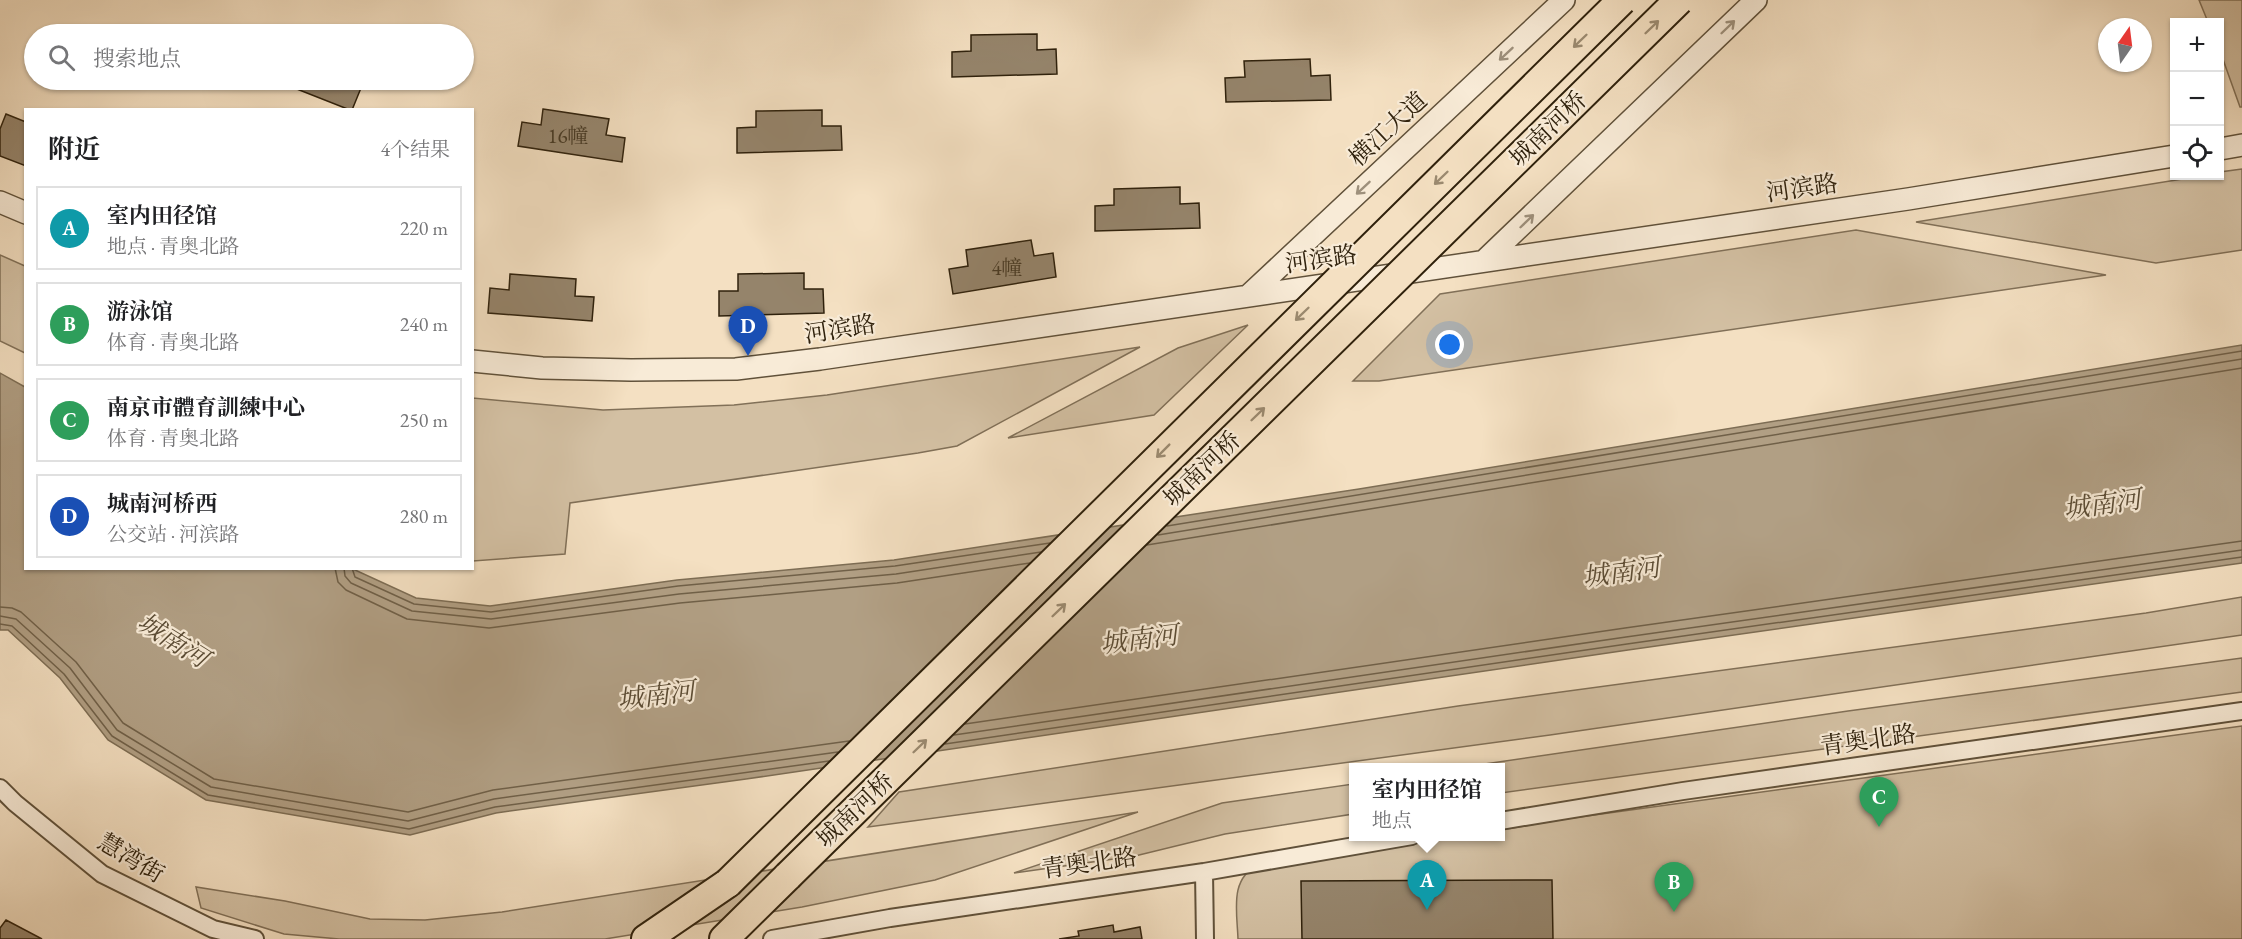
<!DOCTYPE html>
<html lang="zh">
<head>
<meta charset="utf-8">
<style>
	:root { --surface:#fff; --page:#f2f2f2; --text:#202124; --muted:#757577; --line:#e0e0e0; --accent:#7c3aed }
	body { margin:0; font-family:"EB Garamond","Noto Serif SC",serif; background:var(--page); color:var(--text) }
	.controls { position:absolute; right:18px; top:18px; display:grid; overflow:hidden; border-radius:0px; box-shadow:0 2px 4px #0004 }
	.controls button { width:54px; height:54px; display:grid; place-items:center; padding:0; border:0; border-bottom:2px solid var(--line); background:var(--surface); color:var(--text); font:30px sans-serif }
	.compass { position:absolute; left:2098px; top:18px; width:54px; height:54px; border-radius:50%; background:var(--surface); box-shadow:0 2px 4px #0004; rotate:14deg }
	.you { position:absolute; left:1450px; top:345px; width:21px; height:21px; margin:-15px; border:4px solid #fff; border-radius:50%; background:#1a73e8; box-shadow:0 0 0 9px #1a73e833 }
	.badge { display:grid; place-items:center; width:39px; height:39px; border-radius:50%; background:var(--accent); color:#fff; font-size:20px; font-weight:700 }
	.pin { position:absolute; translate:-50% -50px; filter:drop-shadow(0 2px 3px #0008) }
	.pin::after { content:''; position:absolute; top:32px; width:21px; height:18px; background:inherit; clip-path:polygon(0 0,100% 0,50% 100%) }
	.popup { position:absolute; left:1349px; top:763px; width:156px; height:78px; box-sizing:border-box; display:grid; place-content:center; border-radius:0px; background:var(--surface); filter:drop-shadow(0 2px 4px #0005); font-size:20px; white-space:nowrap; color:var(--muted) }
	.popup b { font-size:22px; color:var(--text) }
	.popup::after { content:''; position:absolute; left:50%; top:100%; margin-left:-12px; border:12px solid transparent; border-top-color:var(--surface) }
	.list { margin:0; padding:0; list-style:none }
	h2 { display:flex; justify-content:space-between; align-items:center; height:78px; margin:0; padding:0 24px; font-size:26px }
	h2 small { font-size:20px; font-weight:400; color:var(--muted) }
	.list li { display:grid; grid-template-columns:39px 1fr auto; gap:18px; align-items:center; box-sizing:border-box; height:84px; margin:0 12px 12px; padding:0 12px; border:2px solid var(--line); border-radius:0px }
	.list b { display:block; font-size:22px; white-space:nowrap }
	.list p { margin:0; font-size:20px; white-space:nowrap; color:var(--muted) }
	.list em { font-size:20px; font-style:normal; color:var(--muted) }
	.icon { flex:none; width:33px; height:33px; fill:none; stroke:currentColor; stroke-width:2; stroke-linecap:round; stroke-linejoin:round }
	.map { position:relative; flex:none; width:2242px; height:939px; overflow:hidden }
	.search { position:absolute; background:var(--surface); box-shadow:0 2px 4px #0004; left:24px; top:24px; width:450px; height:66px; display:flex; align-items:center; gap:15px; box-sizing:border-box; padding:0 21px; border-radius:33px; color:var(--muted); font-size:22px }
	.panel { position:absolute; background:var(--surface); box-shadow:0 2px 4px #0004; left:24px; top:108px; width:450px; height:462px; border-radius:0px }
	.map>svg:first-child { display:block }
	.green { fill:#d3c0a3; stroke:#817058; stroke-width:1.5 }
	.water { fill:#b19f84; stroke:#7d6d54; stroke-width:1.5 }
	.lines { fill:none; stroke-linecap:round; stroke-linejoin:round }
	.shore { stroke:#706048; stroke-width:1.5 }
	.building { fill:#95846b; stroke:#2f210c; stroke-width:1.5 }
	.minor-casing { stroke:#60513a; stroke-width:20 }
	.tertiary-casing { stroke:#60513a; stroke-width:24 }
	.trunk-casing { stroke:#2f210c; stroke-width:32 }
	.minor { stroke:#f8ebd7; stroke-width:16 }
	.tertiary { stroke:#f8ebd7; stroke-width:21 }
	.trunk { stroke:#f4e0c2; stroke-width:28 }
	.trunk-bridge-casing { stroke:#2f210c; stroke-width:32; stroke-linecap:butt }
	.trunk-bridge { stroke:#f4e0c2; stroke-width:28 }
	.oneway { stroke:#9b8a70 }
	.oneway2 { stroke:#9e907c }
	.labels { text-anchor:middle; stroke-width:4.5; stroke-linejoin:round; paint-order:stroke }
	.number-label { font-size:21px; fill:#483a24 }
	.street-label { font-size:24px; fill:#2f210c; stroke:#f8ebd7 }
	.water-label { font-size:26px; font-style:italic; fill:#5c4d36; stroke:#f8ebd7 }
</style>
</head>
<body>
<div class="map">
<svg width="2242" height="939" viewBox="0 0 2242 939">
	<rect width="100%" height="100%" fill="#f4e0c2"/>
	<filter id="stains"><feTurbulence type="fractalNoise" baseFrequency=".00333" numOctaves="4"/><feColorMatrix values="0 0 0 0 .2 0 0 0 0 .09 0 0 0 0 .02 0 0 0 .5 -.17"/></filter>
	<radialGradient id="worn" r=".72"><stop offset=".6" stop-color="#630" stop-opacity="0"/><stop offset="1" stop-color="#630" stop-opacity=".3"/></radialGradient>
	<path class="green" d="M2199,0H2242V107H2240L2220,51V22H2208Z
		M2242,169V250L2156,263L1916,222L2201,176H2220V172Z
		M1856,230L2106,275L1379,381H1353L1440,294Z
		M0,255L25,266V353L0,341Z
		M1248,325L1154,415L1008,438L1178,348Z
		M1140,347L957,446L918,453L570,503L565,554L473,561V398L603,410L734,405L827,395Z
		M2242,597V635L1550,735L868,827L899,792L1458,706L2146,613Z
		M2242,658V692L1501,793L1500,768L1464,767L1848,711Z
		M2242,726V939H1238C1237,910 1229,879 1259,864L1459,837L1500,836L1501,830L1565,819Z
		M1353,784V814L1225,834L1135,856L1014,873L1222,803Z
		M1138,812L935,880L802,907L605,939H339L284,934L201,908L196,887L285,901L370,919L425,920L502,912Z"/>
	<path class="water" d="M2242,345V563L1628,650L746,779L496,813L410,835L206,800L108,740L60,678L8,630H0V373L25,387L26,568L353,569L416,598L490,606L677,580L894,560L1359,489Z"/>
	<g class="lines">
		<path class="shore" d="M1167,526L2242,351
			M1158,535L2242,359
			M1147,545L2242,368
			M335,568L338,582L346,590L407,619L489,628L680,603L897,583L1030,563
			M344,568L345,576L351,583L412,611L491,619L679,594L896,574L1041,552
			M352,568L355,577L414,604L491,612L678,586L895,566L1050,543
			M0,607L12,608L21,612L76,662L123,723L214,779L408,812L493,790L849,741
			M0,616L16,619L70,668L117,730L211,787L408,821L494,799L838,752
			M0,624L12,626L64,674L112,736L208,795L409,829L495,807L829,761
			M965,724L1625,628L2242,541
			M954,735L1626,637L2242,550
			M945,744L1627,644L2242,557"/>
	</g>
	<path class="building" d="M1037,34V50L1056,49L1057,74L952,77V52L971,51V35Z
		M1310,59L1311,76L1330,75L1331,100L1226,102L1225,78L1245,77L1244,61Z
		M274,80H344L361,88L352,110H350Z
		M543,109L609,119L606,135L625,138L622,162L518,146L522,122L541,125Z
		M822,110V126H841L842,150L737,153V128L756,127V111Z
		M6,114L26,122V166L0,156V129Z
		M1180,187V204L1199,203L1200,228L1095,231V206L1114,205V189Z
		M1031,240L1034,256L1053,253L1056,277L953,294L949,269L968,266L966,250Z
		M804,273V289H823L824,313L719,316V291H738V274Z
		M510,274L576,279L575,296L594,297L592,321L488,313L490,288L509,290Z
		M1552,880L1553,939H1302L1301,881Z
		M6,920L42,939H0V928Z
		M1113,925L1114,932L1140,927L1142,939H1059L1079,936L1078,931Z"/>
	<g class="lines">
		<g class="minor-casing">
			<path id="minor" d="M0,788L15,803L102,874L213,929L255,939
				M1500,821L1683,791L2242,711
				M1204,872L1205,939
				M772,939L890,918L1204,872L1412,836"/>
		</g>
		<g class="tertiary-casing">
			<path id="tertiary" d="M2220,149L2242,145
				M0,202L26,213
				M1484,261L1756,0
				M1248,296L1564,0
				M472,361L542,368L631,370L736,369L820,359L1908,199L2174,156"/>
		</g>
		<g class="trunk-casing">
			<path id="trunk" d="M646,939L728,883
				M724,939L788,876"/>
		</g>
		<use href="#minor" class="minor"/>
		<use href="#tertiary" class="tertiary"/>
		<use href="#trunk" class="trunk"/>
		<g class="trunk-bridge-casing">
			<path id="trunk-bridge" d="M788,876L1679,0
				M728,883L1622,0"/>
		</g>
		<use href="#trunk-bridge" class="trunk-bridge"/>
	</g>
	<defs><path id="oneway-shaft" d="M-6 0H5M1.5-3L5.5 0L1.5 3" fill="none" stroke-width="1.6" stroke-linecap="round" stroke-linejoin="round" transform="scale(1.5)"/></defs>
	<g class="oneway">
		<use href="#oneway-shaft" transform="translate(1652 27) rotate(-44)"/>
		<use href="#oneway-shaft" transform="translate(1580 41) rotate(136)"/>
		<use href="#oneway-shaft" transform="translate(1441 178) rotate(136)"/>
		<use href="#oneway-shaft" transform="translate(1302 314) rotate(136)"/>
		<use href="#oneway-shaft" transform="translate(1258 414) rotate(-44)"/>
		<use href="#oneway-shaft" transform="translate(1163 451) rotate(135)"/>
		<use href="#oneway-shaft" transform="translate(1059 610) rotate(-44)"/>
		<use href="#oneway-shaft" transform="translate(920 746) rotate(-44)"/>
	</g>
	<g class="oneway2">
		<use href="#oneway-shaft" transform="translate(1728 27) rotate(-44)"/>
		<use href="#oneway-shaft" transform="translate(1506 54) rotate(137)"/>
		<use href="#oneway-shaft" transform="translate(1363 188) rotate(137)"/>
		<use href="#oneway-shaft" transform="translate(1527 221) rotate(-44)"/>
	</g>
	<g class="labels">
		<g class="number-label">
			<text x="568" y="143">16幢</text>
			<text x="1007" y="275">4幢</text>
		</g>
		<g class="street-label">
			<text transform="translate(1388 129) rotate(-43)" y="8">横江大道</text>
			<text transform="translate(1548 129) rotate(-44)" y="8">城南河桥</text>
			<text transform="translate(1802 188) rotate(-8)" y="8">河滨路</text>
			<text transform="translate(1321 259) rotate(-8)" y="8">河滨路</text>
			<text transform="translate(840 329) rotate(-9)" y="8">河滨路</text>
			<text transform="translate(1202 469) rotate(-44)" y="8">城南河桥</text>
			<text transform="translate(1868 740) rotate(-8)" y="8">青奥北路</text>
			<text transform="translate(855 810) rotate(-44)" y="8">城南河桥</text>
			<text transform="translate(131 858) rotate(31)" y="8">慧湾街</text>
			<text transform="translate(1089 863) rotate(-8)" y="8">青奥北路</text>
		</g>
		<g class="water-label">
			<text transform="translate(2102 504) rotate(-8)" y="9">城南河</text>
			<text transform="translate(1621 572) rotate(-8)" y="9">城南河</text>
			<text transform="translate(1139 639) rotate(-7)" y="9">城南河</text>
			<text transform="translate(173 640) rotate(32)" y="9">城南河</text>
			<text transform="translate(656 695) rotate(-7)" y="9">城南河</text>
		</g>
	</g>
	<rect width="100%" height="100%" filter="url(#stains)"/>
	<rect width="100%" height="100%" fill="url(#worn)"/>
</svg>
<div class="controls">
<button>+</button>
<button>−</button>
<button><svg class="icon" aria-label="locate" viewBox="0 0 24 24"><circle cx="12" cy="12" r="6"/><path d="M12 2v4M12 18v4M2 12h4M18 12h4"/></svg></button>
</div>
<svg class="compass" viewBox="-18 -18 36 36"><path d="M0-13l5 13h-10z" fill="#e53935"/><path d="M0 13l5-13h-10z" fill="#757577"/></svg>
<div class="you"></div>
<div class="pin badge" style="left:1427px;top:910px;background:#0f9aa8">A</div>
<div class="popup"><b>室内田径馆</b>地点</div>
<div class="pin badge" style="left:1674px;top:912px;background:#2e9e5b">B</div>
<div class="pin badge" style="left:1879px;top:827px;background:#2e9e5b">C</div>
<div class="pin badge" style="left:748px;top:356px;background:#1a4fb4">D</div>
<div class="search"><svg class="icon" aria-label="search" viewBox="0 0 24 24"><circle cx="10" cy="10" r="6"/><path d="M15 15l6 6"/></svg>搜索地点</div>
<section class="panel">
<h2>附近<small>4个结果</small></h2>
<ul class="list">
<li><span class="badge" style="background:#0f9aa8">A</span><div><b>室内田径馆</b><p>地点 · 青奥北路</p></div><em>220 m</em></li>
<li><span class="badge" style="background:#2e9e5b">B</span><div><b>游泳馆</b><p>体育 · 青奥北路</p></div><em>240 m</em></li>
<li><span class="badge" style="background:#2e9e5b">C</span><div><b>南京市體育訓練中心</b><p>体育 · 青奥北路</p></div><em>250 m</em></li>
<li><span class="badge" style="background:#1a4fb4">D</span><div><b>城南河桥西</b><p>公交站 · 河滨路</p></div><em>280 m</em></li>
</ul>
</section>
</div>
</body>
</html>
